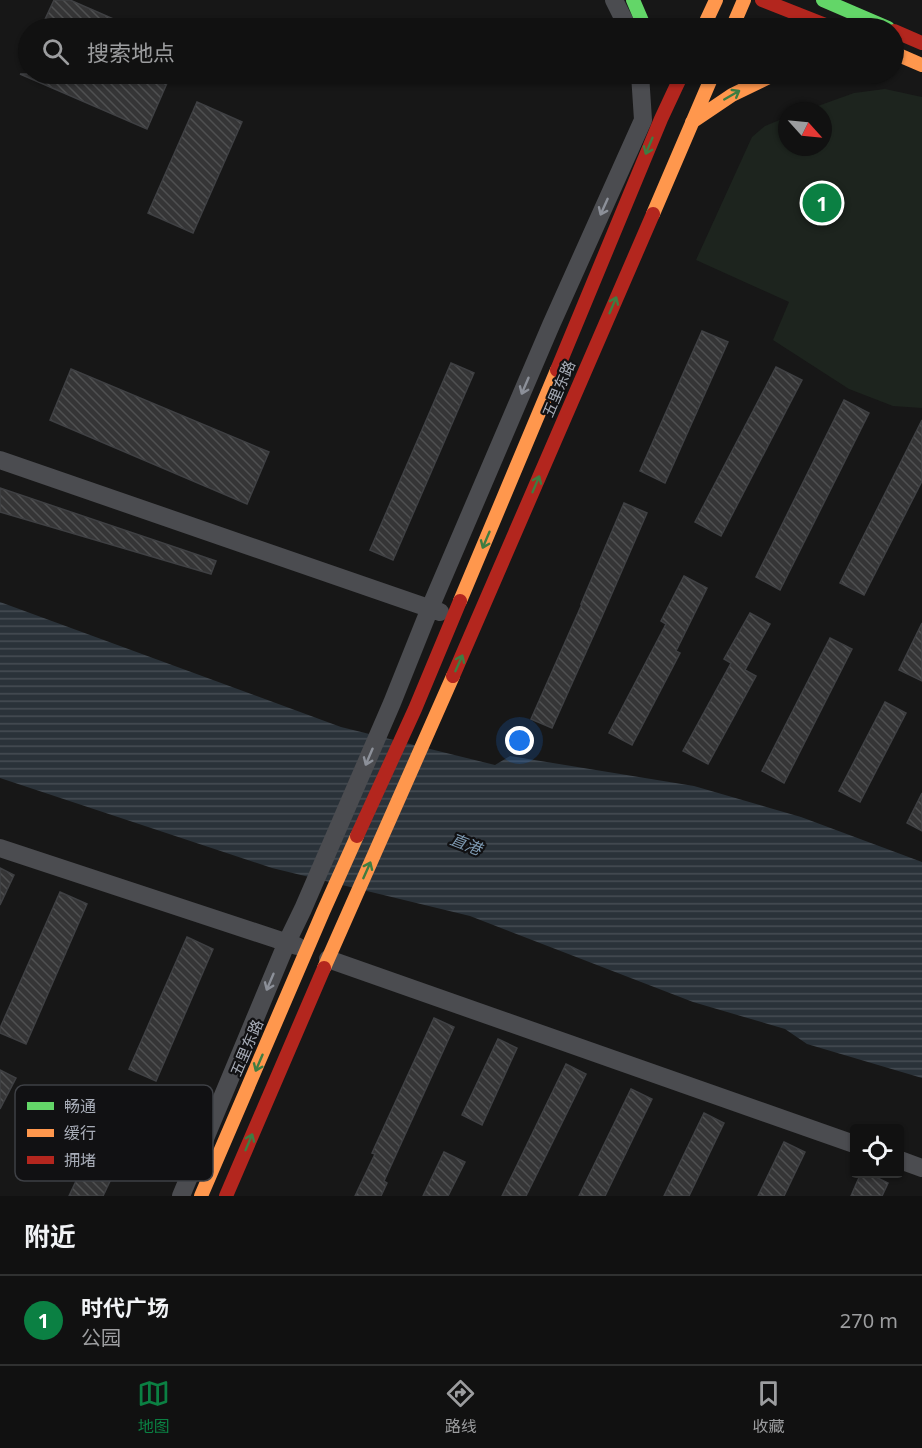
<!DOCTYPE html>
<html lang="zh">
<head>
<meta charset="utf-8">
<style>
	:root { --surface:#111; --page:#1a1a1a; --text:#f1f3f6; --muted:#9c9d9f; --line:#303131; --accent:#0b8043 }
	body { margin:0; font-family:"Noto Sans","Noto Sans SC",sans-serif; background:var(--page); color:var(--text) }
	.controls { position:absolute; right:18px; bottom:18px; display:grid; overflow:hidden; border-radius:6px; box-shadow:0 2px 4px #0004 }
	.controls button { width:54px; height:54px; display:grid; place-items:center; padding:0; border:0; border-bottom:2px solid var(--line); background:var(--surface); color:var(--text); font:30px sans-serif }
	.compass { position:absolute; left:778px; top:102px; width:54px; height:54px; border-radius:50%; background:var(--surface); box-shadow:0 2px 4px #0004; rotate:117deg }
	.you { position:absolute; left:520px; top:741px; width:21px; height:21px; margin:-15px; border:4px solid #fff; border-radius:50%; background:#1a73e8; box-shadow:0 0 0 9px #1a73e833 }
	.badge { display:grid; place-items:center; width:39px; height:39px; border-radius:50%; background:var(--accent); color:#fff; font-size:20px; font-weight:700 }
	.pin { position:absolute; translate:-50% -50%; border:3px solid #fff; box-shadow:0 2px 6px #0006 }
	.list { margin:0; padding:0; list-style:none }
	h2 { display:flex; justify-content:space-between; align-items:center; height:78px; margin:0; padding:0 24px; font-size:26px }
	h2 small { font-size:20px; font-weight:400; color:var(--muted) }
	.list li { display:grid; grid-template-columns:39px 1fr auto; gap:18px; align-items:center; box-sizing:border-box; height:90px; padding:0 24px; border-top:2px solid var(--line) }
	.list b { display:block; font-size:22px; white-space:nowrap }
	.list p { margin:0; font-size:20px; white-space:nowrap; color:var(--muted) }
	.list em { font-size:20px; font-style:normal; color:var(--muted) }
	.icon { flex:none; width:33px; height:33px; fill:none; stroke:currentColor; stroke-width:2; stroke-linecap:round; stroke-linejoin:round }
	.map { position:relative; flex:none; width:922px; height:1196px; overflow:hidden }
	.search { position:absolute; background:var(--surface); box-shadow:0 2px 4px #0004; left:18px; right:18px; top:18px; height:66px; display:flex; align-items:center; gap:15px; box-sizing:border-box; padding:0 21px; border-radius:33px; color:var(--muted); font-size:22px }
	.sheet { height:168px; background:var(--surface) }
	nav { display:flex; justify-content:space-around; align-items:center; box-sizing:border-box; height:84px; border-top:2px solid var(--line); background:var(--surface); font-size:16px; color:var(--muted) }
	nav a { display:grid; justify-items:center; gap:3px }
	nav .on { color:var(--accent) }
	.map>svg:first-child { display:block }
	.green { fill:#1d241e }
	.water { fill:url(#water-rules) }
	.building { fill:url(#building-back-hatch); stroke:#3f4043; stroke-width:1.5 }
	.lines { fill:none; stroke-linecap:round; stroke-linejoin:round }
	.street { stroke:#4b4c50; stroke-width:18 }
	.fast { stroke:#63d668; stroke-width:14 }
	.slow { stroke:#ff974d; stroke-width:14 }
	.jam { stroke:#b3261e; stroke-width:14 }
	.oneway { stroke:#3e7d42 }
	.oneway2 { stroke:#8c9099 }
	.labels { text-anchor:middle; stroke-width:4.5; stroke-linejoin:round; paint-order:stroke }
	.street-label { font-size:15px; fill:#a8adb8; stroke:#111113 }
	.water-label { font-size:16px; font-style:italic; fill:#7f9bb3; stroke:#111113 }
	.key { fill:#111113; stroke:#3e4045; stroke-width:1.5 }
	.key-label { font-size:16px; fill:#a8adb8 }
</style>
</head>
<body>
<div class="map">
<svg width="922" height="1196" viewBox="0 0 922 1196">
	<defs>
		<pattern id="water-rules" width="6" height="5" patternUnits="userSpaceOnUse" patternTransform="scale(1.5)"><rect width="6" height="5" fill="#2a3239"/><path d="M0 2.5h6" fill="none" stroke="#464d54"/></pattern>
		<pattern id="building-back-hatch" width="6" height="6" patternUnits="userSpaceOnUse" patternTransform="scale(1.5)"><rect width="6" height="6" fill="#353536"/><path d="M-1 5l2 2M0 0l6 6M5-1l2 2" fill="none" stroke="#4f5051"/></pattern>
	</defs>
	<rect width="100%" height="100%" fill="#171717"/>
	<path class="green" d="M885,89L922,97V408L893,406L849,389L773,340L789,302L696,260L752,137L765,126L787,117V147H823V111H804L854,93Z"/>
	<path class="water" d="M0,602L341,727L495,765L510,756L694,786L801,817L922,862V1078L807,1044L785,1029L693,1002L470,916L272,868L0,778Z"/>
	<path class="building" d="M54,0H70L134,28H41Z
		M20,74H171L147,129Z
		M197,102L242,122L193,233L148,213Z
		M702,331L728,342L665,483L640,471Z
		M451,363L474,373L393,560L370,550Z
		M776,367L802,380L721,536L695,522Z
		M71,369L269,452L247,504L50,420Z
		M844,400L869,413L780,590L756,577Z
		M922,420V481L864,595L840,583Z
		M0,488L216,561L211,574L0,512Z
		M624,503L647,513L600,621L552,728L531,719L582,604H581Z
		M684,576L707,588L676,651L680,653L632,745L609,733L666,624L661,621Z
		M750,613L770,624L745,670L756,676L708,764L683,751L731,663L724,659Z
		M922,623V681L899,670Z
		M830,638L852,649L784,783L762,771Z
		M885,702L906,713L860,802L839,791Z
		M922,793V831L907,823Z
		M0,868L14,875L0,905Z
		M60,892L87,904L26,1044L0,1033V1028Z
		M187,937L213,949L156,1081L129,1069Z
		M434,1018L454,1027L384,1181L387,1183L381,1196H355L375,1154L372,1153Z
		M498,1039L517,1048L482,1125L462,1115Z
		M566,1064L586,1074L526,1196H502Z
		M0,1070L16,1078L0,1109Z
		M631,1089L652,1099L605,1196H579Z
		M114,1100L142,1113L103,1196H69Z
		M704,1113L724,1123L689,1196H664Z
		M784,1142L805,1152L784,1196H758Z
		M444,1152L465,1162L448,1196H423Z
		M861,1173H868L888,1183L882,1196H851Z"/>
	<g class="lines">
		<path class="street" d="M614,0L628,28
			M0,460L440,612
			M0,848L297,946
			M328,959L854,1144
			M900,1160L922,1168
			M181,1196L287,942L303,909L392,703L430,608L551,325L643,120L640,74"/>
		<path class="fast" d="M633,0L645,28
			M823,0L888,28"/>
		<path class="slow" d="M703,28L716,0
			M732,28L744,0
			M894,53L922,65
			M692,122L732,95L775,74
			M653,214L713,74
			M460,601L557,370
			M324,968L453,676
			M201,1196L323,912L357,836"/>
		<path class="jam" d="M762,0L833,28
			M894,31L922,43
			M557,370L661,119L682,74
			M453,676L653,214
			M357,836L415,709L460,601
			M226,1196L324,968"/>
	</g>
	<defs><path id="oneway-shaft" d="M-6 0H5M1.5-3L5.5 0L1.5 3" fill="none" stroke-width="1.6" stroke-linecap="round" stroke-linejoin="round" transform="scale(1.5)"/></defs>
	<g class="oneway">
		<use href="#oneway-shaft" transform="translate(732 95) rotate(-30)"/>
		<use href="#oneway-shaft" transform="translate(649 146) rotate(113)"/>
		<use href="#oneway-shaft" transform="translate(613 305) rotate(-67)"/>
		<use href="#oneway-shaft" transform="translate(536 484) rotate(-67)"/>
		<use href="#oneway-shaft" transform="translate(486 540) rotate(113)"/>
		<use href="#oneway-shaft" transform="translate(459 663) rotate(-66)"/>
		<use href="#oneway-shaft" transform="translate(367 870) rotate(-66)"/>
		<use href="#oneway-shaft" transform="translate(259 1063) rotate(113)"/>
		<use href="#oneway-shaft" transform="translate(249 1142) rotate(-67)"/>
	</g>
	<g class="oneway2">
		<use href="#oneway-shaft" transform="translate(604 207) rotate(114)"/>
		<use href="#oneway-shaft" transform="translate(525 386) rotate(113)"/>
		<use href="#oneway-shaft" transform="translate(369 757) rotate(113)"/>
		<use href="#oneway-shaft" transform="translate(270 982) rotate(113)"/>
	</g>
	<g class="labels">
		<g class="street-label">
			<text transform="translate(559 389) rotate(-67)" y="5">五里东路</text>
			<text transform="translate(247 1048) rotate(-67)" y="5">五里东路</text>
		</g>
		<g class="water-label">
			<text transform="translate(466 844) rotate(21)" y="6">直港</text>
		</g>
	</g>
	<rect x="15" y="1085" width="198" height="96" rx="9" class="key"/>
	<rect x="27" y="1102" width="27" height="8" fill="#63d668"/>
	<rect x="27" y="1129" width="27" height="8" fill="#ff974d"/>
	<rect x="27" y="1156" width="27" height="8" fill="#b3261e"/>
	<g class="key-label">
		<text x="64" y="1112">畅通</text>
		<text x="64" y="1139">缓行</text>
		<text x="64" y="1166">拥堵</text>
	</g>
</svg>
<div class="controls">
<button><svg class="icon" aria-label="locate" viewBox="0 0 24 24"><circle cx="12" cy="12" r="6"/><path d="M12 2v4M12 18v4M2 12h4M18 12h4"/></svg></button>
</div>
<svg class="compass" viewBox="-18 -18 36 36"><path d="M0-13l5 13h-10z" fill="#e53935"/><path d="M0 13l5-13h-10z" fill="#9c9d9f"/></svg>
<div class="you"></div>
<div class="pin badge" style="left:822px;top:203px">1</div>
<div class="search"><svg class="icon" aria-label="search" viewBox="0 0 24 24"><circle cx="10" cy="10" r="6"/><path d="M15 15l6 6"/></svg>搜索地点</div>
</div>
<section class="sheet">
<h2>附近<small></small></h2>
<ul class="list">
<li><span class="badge">1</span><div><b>时代广场</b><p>公园</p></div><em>270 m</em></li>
</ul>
</section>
<nav>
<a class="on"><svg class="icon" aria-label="map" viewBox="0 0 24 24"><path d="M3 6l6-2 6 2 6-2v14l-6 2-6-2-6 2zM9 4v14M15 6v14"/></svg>地图</a>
<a><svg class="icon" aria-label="directions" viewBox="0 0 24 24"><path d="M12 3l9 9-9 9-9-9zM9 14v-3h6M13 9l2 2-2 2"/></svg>路线</a>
<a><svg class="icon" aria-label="saved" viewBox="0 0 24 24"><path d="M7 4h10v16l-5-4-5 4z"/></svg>收藏</a>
</nav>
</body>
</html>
